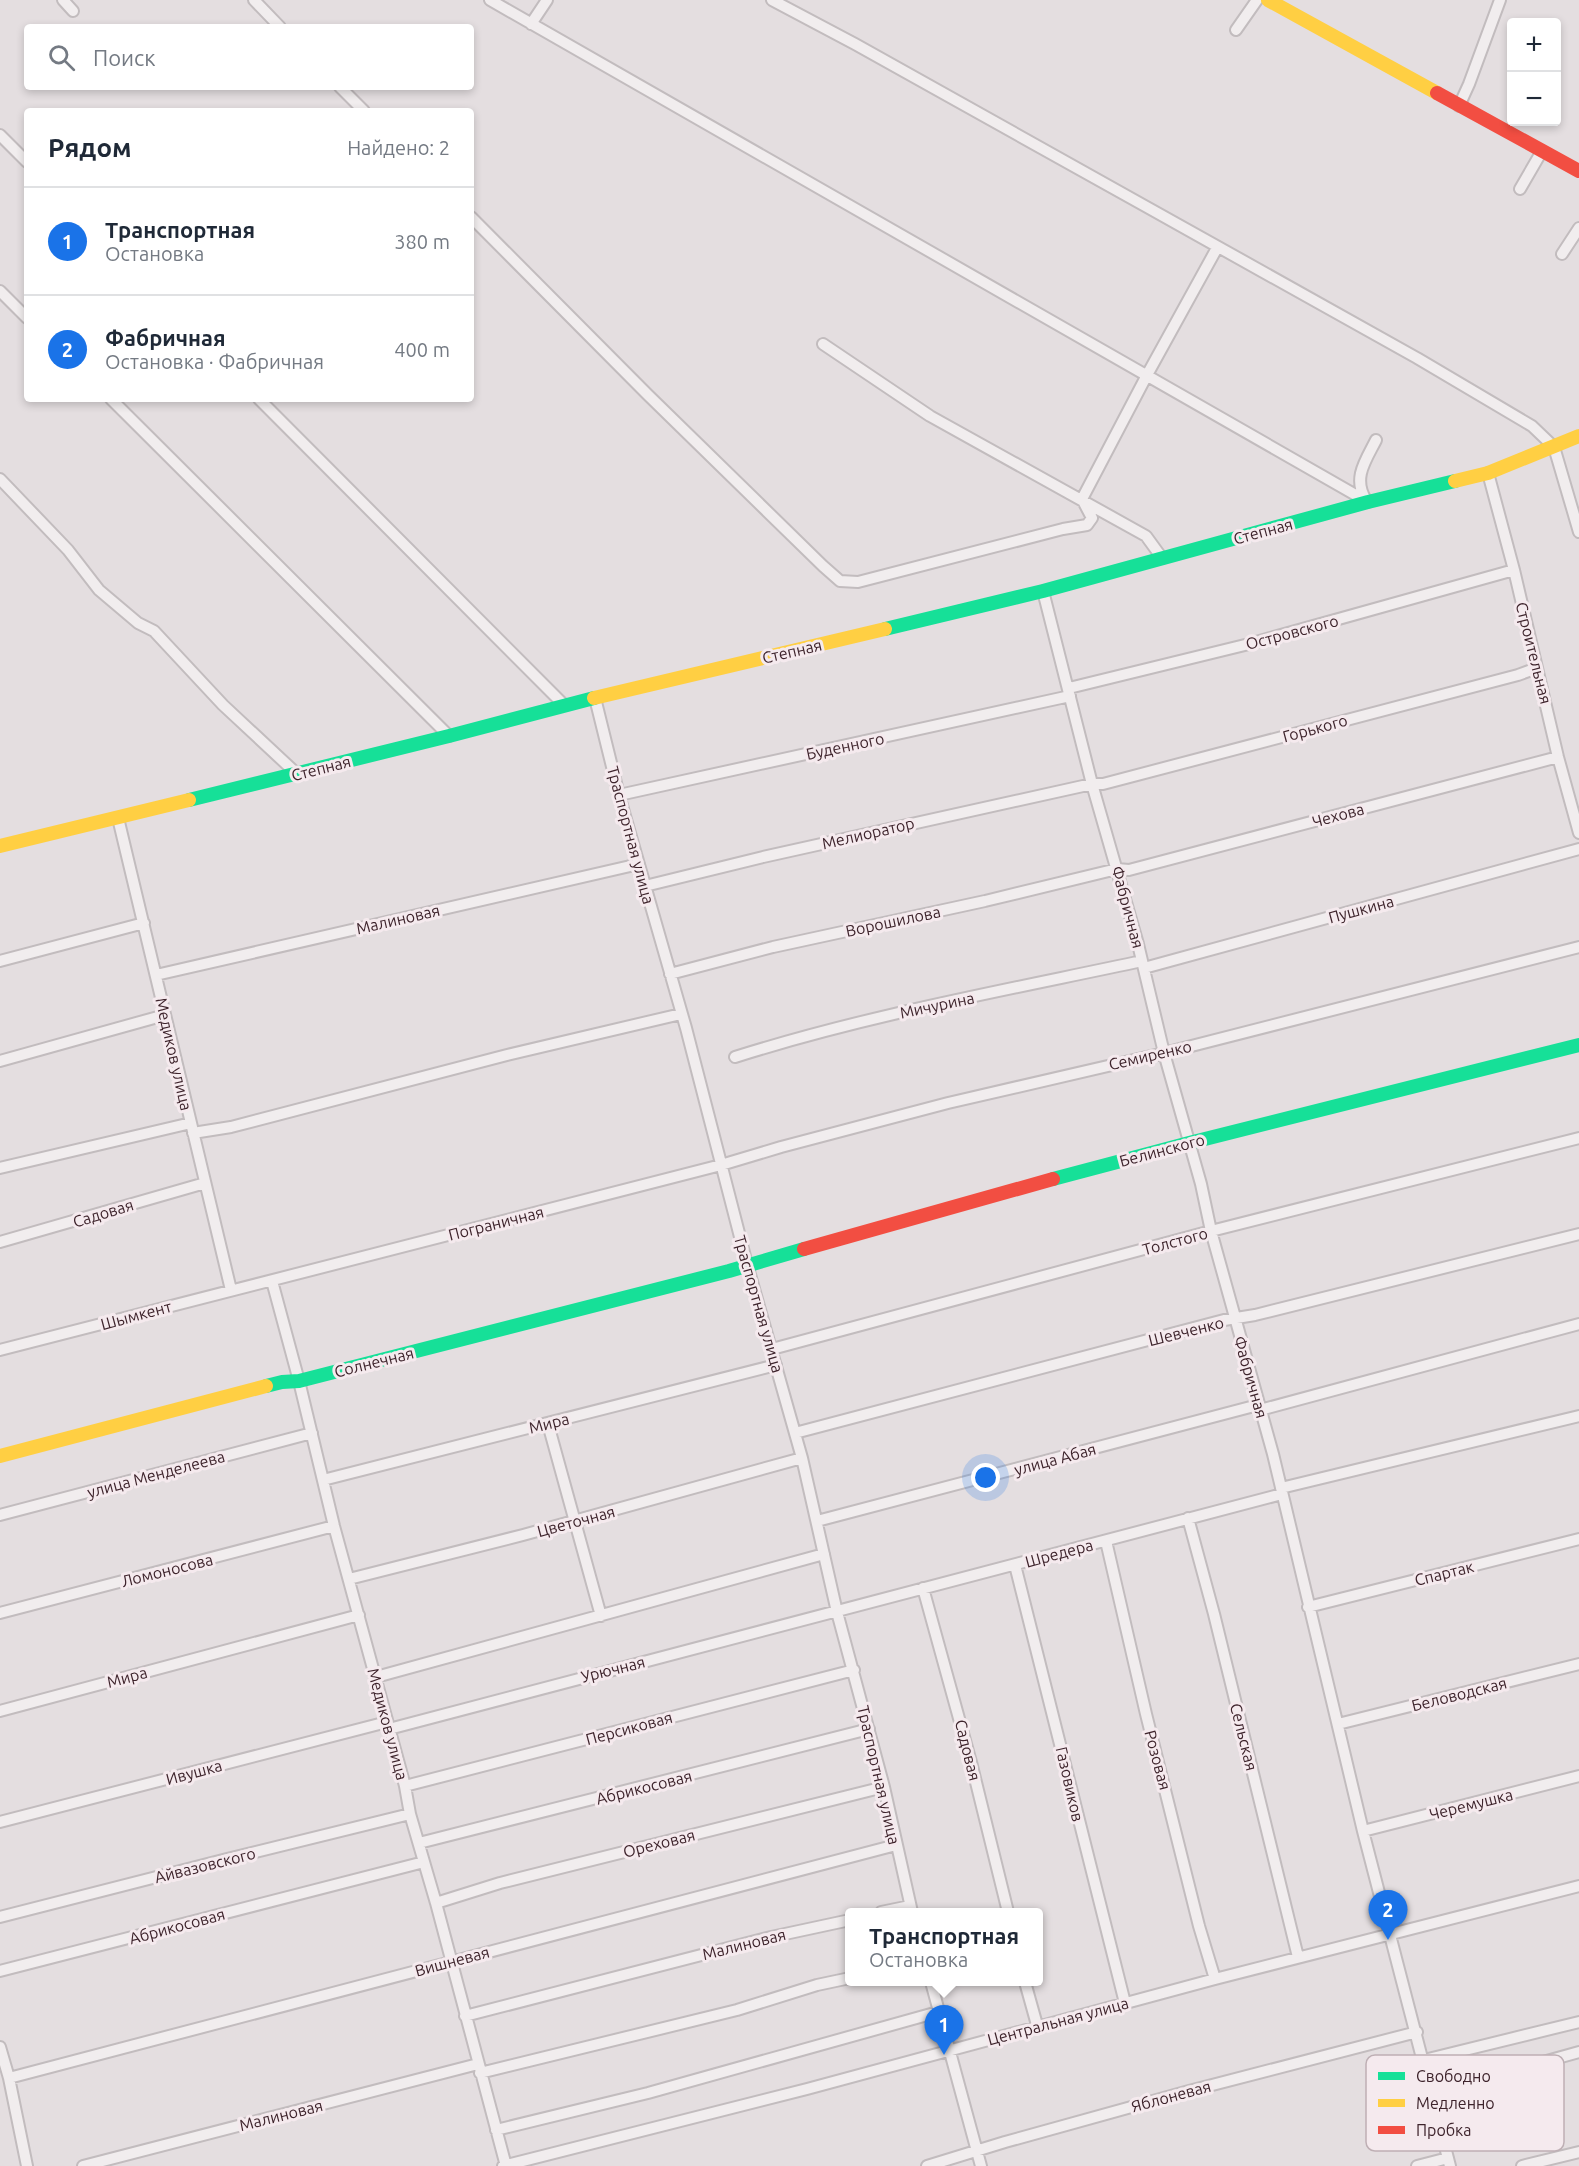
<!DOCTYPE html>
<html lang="ru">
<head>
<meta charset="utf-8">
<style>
	:root { --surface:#fff; --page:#f6f6f7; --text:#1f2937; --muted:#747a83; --line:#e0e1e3; --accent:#1a73e8 }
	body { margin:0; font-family:Ubuntu,sans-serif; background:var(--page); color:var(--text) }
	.controls { position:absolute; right:18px; top:18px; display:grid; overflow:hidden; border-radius:6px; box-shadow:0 3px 9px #0003 }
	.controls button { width:54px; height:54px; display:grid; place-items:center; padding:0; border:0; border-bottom:2px solid var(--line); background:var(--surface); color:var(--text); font:30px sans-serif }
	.you { position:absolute; left:986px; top:1478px; width:21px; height:21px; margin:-15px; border:4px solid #fff; border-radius:50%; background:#1a73e8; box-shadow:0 0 0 9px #1a73e833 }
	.badge { display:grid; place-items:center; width:39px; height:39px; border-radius:50%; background:var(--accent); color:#fff; font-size:20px; font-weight:700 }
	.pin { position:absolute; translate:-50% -50px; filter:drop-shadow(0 2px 3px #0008) }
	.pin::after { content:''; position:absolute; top:32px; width:21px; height:18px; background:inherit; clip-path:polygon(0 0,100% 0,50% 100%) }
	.popup { position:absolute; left:845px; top:1908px; width:198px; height:78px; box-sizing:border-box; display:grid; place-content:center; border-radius:6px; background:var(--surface); filter:drop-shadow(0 2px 4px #0005); font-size:20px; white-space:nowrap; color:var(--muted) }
	.popup b { font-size:22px; color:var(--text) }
	.popup::after { content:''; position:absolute; left:50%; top:100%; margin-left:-12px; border:12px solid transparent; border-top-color:var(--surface) }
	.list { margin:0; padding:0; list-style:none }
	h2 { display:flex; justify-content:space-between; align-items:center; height:78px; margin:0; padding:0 24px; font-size:26px }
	h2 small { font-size:20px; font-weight:400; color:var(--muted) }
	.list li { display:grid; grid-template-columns:39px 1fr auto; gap:18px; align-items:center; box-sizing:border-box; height:108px; padding:0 24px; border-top:2px solid var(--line) }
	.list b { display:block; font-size:22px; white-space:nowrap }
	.list p { margin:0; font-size:20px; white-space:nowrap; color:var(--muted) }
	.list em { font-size:20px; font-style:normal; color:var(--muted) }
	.icon { flex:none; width:33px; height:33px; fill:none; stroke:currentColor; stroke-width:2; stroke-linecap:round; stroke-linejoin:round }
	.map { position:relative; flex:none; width:1579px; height:2166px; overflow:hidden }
	.search { position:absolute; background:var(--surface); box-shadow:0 3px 9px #0003; left:24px; top:24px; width:450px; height:66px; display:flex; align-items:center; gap:15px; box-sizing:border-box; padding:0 21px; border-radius:6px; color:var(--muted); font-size:22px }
	.panel { position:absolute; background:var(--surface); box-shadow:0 3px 9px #0003; left:24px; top:108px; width:450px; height:294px; border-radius:6px }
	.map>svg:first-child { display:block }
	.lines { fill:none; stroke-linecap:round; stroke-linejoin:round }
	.street-casing { stroke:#c2bcbe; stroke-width:14 }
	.street { stroke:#f1edee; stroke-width:10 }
	.fast { stroke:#16e098; stroke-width:14 }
	.slow { stroke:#ffcf43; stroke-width:14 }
	.jam { stroke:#f24e42; stroke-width:14 }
	.labels { text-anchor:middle; stroke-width:6; stroke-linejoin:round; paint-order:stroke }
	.street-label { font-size:16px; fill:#3e242c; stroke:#f5eaee }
	.key { fill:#f5eaee; stroke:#beafb4; stroke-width:1.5 }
	.key-label { font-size:16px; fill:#3e242c }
</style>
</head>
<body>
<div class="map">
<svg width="1579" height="2166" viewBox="0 0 1579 2166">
	<rect width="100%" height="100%" fill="#e4dee0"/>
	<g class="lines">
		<g class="street-casing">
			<path id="street" d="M63,0L73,11
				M254,0L280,27
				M490,0L1368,502
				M772,0L855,44L1145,206L1417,358L1532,426L1554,447L1579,532
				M531,24L547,0
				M1236,30L1257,0
				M340,87L364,111
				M1459,106L1469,84L1500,0
				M0,135L27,162
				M1520,189L1542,151
				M471,217L648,395L823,566L840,581L858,582L1063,529L1087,525L1092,518L1082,499L1147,375L1217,248
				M1562,254L1579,228
				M0,291L27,318
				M823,344L930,416L1146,536L1162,558
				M111,399L449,736
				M259,399L564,705
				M1488,473L1514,570L1558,757L1579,833
				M0,479L68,550L99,590L138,623L154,631L223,705L297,774
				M1366,500C1352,478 1366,460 1376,440
				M1043,591L1092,784L1138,944L1164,1053L1201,1184L1211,1231L1273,1454L1363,1831L1450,2166
				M1069,688L1249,644L1514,570
				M595,698L619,795L686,1028L747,1264L802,1458L837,1612L884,1787L912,1912
				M619,795L1070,696
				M118,818L231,1290
				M645,886L763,857L1092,784H1103L1518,675L1537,668
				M0,961L144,923
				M1144,968L1579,849
				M670,974L773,947L985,901L1117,869L1129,870L1558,757
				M156,975L639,864
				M735,1057C868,1015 1006,990 1142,961
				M0,1061L165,1015
				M193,1133L231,1127L507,1055L681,1014
				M0,1168L191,1123
				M0,1242L205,1183
				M272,1281L299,1381L334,1526L405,1786L410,1814L436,1903L506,2166
				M772,1349L1211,1231L1579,1138
				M0,1350L721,1165L781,1147L948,1103L1164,1053L1579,947
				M1260,1410L1579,1324
				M548,1424L601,1616
				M795,1433L1224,1320L1255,1315L1579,1234
				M323,1480L776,1365
				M1281,1488L1579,1416
				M0,1515L312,1433
				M1188,1518L1214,1614L1298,1957
				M817,1521L1258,1405
				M1106,1541L1146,1714L1199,1926L1215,1979
				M1015,1565L1125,2003
				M349,1579L523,1535L802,1458
				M923,1588L971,1762L1008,1912
				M1308,1607L1579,1539
				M0,1613L334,1526
				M376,1677L824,1554
				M0,1711L359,1615
				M1338,1724L1579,1664
				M389,1729L1282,1494
				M405,1786L854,1670
				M0,1822L387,1722
				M1363,1831L1579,1776
				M419,1843L869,1729
				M436,1903L500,1883L884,1787
				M881,1912L910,1906
				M0,1917L227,1859L410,1814
				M0,1971L424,1862
				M931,1982L981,2166
				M1025,1982L1037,2025
				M465,2016L771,1937L850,1920
				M0,2047L9,2078L27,2166
				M1424,2060L1579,2022
				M480,2073L737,2010L817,1985L850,1978
				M9,2078L896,1845
				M1432,2093L1579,2052
				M496,2130L648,2093L938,2012
				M83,2166L478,2064
				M503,2166L807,2089L1215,1979L1579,1886
				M927,2166L1005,2142L1189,2091L1417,2032
				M1417,2166L1448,2158
				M1522,2166L1579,2152"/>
		</g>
		<use href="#street" class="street"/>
		<path class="fast" d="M885,629L1043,591L1368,502L1455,481
			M189,800L449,736L594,698
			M1053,1179L1189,1143L1579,1045
			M266,1386L282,1382L299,1381L729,1271L804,1249"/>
		<path class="slow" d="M1268,0L1437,93
			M1455,481L1488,473L1579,436
			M594,698L885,629
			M0,846L189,800
			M0,1456L266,1386"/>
		<path class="jam" d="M1437,93L1579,171
			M804,1249L1053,1179"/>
	</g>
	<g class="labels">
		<g class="street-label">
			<text transform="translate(1263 531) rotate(-15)" y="6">Степная</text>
			<text transform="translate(1292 632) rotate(-15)" y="6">Островского</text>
			<text transform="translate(792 651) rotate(-13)" y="6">Степная</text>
			<text transform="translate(1534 653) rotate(76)" y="6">Строительная</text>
			<text transform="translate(1315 728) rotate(-15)" y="6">Горького</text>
			<text transform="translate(845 746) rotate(-12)" y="6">Буденного</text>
			<text transform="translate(321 768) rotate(-14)" y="6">Степная</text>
			<text transform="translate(1338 815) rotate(-15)" y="6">Чехова</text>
			<text transform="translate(868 833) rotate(-13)" y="6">Мелиоратор</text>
			<text transform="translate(631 835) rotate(75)" y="6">Траспортная улица</text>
			<text transform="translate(1128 907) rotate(75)" y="6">Фабричная</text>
			<text transform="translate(1361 909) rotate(-15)" y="6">Пушкина</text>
			<text transform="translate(398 919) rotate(-13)" y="6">Малиновая</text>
			<text transform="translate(893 921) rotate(-12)" y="6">Ворошилова</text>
			<text transform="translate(937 1005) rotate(-12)" y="6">Мичурина</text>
			<text transform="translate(174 1054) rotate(77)" y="6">Медиков улица</text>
			<text transform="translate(1150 1055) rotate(-13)" y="6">Семиренко</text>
			<text transform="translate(1162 1150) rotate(-15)" y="6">Белинского</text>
			<text transform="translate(103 1213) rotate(-17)" y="6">Садовая</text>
			<text transform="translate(496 1223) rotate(-14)" y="6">Пограничная</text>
			<text transform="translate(1175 1241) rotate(-15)" y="6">Толстого</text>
			<text transform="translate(759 1304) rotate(74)" y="6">Траспортная улица</text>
			<text transform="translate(136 1315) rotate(-15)" y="6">Шымкент</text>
			<text transform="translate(1186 1331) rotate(-14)" y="6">Шевченко</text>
			<text transform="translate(374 1362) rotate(-14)" y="6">Солнечная</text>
			<text transform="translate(1251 1377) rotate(74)" y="6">Фабричная</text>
			<text transform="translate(549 1423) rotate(-14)" y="6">Мира</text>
			<text transform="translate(1055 1459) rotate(-15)" y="6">улица Абая</text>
			<text transform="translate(156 1474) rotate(-15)" y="6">улица Менделеева</text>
			<text transform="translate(576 1521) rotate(-15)" y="6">Цветочная</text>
			<text transform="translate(1059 1553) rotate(-15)" y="6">Шредера</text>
			<text transform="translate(167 1570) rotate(-14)" y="6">Ломоносова</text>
			<text transform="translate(1444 1573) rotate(-14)" y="6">Спартак</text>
			<text transform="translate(613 1669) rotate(-14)" y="6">Урючная</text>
			<text transform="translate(127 1677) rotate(-15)" y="6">Мира</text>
			<text transform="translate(1459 1694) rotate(-14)" y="6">Беловодская</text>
			<text transform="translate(388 1724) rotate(75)" y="6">Медиков улица</text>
			<text transform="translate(629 1728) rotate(-15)" y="6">Персиковая</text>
			<text transform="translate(1244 1737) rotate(76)" y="6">Сельская</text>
			<text transform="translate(968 1750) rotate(76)" y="6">Садовая</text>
			<text transform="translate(1158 1760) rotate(75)" y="6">Розовая</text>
			<text transform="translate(194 1772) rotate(-15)" y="6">Ивушка</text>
			<text transform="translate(879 1775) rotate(77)" y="6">Траспортная улица</text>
			<text transform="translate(1070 1784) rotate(77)" y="6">Газовиков</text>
			<text transform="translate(644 1787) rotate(-14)" y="6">Абрикосовая</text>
			<text transform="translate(1471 1804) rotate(-14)" y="6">Черемушка</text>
			<text transform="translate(659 1843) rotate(-14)" y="6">Ореховая</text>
			<text transform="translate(205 1865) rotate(-14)" y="6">Айвазовского</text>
			<text transform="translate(177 1926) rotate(-15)" y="6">Абрикосовая</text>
			<text transform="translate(744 1944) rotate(-14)" y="6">Малиновая</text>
			<text transform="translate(452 1961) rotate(-15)" y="6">Вишневая</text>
			<text transform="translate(1058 2021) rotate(-15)" y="6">Центральная улица</text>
			<text transform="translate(1171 2096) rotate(-15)" y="6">Яблоневая</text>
			<text transform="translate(281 2115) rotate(-14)" y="6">Малиновая</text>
		</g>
	</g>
	<rect x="1366" y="2055" width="198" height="96" rx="9" class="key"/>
	<rect x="1378" y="2072" width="27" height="8" fill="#16e098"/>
	<rect x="1378" y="2099" width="27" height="8" fill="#ffcf43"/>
	<rect x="1378" y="2126" width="27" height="8" fill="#f24e42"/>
	<g class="key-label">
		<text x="1416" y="2082">Свободно</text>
		<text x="1416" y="2109">Медленно</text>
		<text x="1416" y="2136">Пробка</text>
	</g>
</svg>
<div class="controls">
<button>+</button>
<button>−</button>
</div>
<div class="you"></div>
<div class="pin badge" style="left:944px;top:2055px">1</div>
<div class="popup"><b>Транспортная</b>Остановка</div>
<div class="pin badge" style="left:1388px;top:1940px">2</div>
<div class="search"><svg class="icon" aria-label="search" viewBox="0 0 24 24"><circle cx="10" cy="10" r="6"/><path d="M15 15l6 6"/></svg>Поиск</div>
<section class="panel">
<h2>Рядом<small>Найдено: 2</small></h2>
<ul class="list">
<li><span class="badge">1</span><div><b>Транспортная</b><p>Остановка</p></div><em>380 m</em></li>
<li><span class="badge">2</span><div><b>Фабричная</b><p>Остановка · Фабричная</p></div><em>400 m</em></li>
</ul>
</section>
</div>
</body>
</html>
